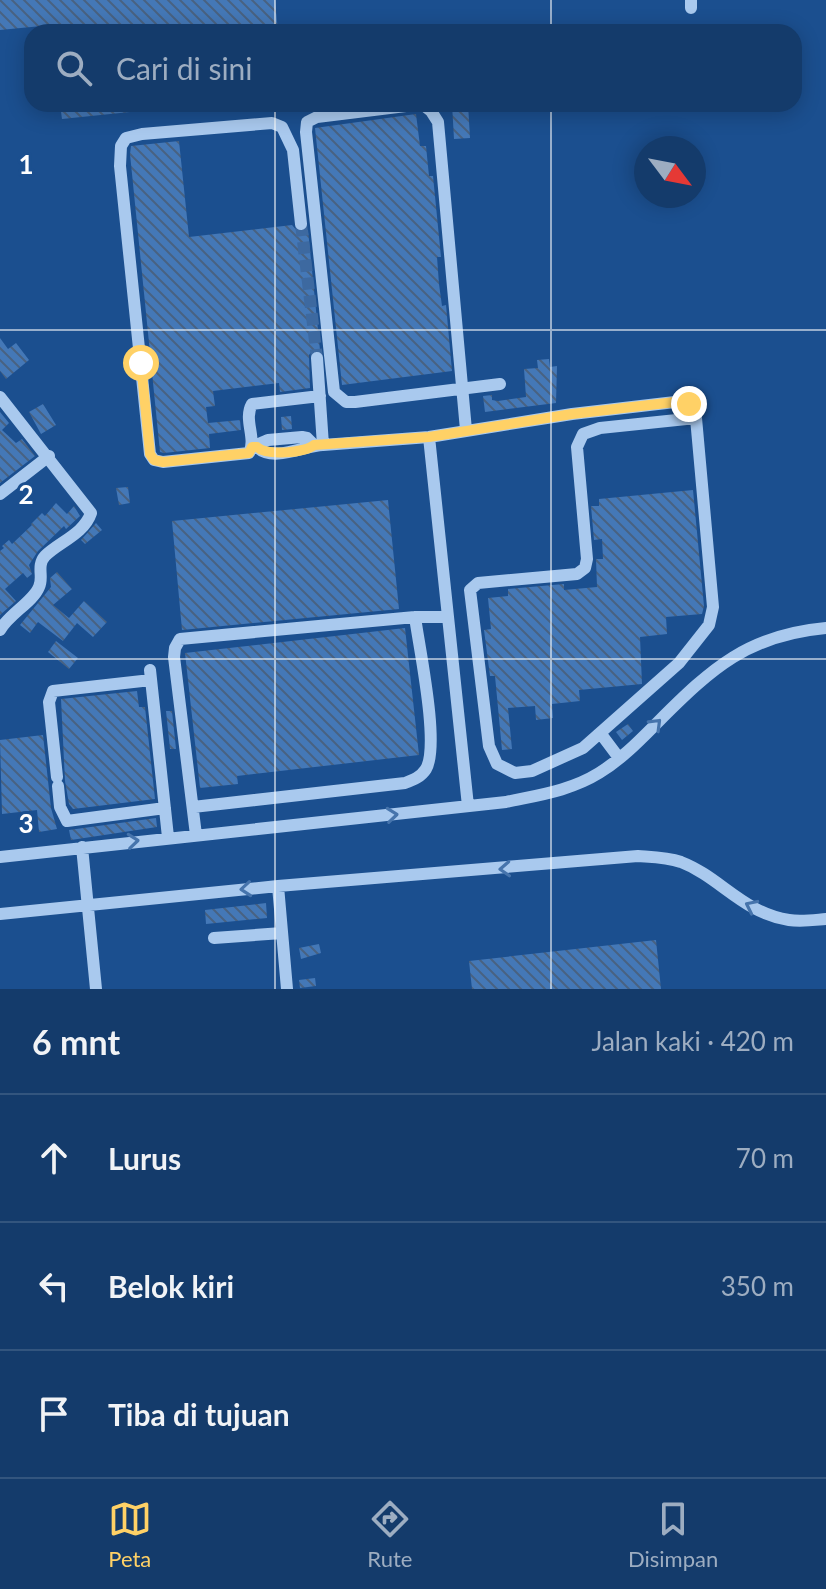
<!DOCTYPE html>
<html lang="id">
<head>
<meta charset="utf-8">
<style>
	:root { --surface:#143b6b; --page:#214673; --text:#f1f3f6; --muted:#9dadc1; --line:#33557e; --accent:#ffd166 }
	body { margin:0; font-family:Lato,sans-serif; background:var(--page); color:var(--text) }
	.compass { position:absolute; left:634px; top:136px; width:72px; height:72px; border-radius:50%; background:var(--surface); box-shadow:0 4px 20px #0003; rotate:122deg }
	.stop { position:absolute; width:24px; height:24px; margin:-18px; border:6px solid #ffd166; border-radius:50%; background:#fff }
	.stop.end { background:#ffd166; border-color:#fff; box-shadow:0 2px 8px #0008 }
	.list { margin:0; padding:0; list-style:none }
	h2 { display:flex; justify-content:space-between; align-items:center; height:104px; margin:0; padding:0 32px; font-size:34px }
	h2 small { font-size:26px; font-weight:400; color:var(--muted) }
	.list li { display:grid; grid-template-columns:52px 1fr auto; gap:24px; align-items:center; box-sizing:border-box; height:128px; padding:0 32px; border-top:2px solid var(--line) }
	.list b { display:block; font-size:30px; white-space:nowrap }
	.list em { font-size:26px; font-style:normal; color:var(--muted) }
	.icon { flex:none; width:44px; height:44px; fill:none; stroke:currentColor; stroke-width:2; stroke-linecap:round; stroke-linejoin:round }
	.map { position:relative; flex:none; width:826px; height:989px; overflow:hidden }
	.search { position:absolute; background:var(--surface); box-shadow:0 4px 20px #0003; left:24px; right:24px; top:24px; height:88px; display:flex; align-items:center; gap:20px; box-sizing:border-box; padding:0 28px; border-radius:24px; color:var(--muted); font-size:30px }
	.sheet { height:488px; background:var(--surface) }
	nav { display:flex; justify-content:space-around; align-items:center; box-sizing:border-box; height:112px; border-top:2px solid var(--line); background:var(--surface); font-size:22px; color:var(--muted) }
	nav a { display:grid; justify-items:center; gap:4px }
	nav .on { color:var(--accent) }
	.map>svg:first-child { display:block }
	.building { fill:url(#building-back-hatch) }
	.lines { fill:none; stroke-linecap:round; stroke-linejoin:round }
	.minor-tunnel { stroke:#3d69a0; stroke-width:12; stroke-dasharray:12 6; stroke-linecap:butt }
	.minor { stroke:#a9c9ee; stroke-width:12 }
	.oneway { stroke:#4674ac }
	.route { stroke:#ffd166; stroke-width:10 }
	.grid { fill:none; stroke:#fff; stroke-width:2; stroke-opacity:0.55 }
	.grid-label { font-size:26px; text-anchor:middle; font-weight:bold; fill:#fff; stroke:#1b4f8f; stroke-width:6; stroke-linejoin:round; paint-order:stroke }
</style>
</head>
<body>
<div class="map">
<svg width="826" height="989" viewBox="0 0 826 989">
	<defs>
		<pattern id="building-back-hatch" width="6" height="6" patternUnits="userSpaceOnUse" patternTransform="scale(2)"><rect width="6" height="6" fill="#4478b7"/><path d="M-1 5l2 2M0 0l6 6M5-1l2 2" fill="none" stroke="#486282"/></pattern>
	</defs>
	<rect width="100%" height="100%" fill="#1b4f8f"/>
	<path class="building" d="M0,0H275L278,32H53L52,25L0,30Z
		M60,104H149V110L62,119Z
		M452,104H468L470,138L454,139Z
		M416,114L420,146H426L429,176H433L441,257H437L439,284L442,306L446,305L452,371L342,385L315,128Z
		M179,141L189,237L292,225L298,232L308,230L320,350H313L309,355L310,388L280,392L279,383L213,391L215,406L206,407L208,423L240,420L241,430L209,434L210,448L164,453L160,452L130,154L131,146Z
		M0,338L8,349L16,343L29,360L6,379L0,371Z
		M549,359L550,367L557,366L556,403L485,412L483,396L492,395V400L498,401L526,397L524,369L538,368L537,360Z
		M43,404L56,425L41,434L29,412Z
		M0,412L9,423L2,430L16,443L22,439L35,456L0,483Z
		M291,416L292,429L282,430L281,417Z
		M128,487L130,503L119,505L116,488Z
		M693,490L704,606L702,614L666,617L667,634L640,637L642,684L579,690L580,701L552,704L553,718L536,720L535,706L508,708L512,749L502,750L495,676H490L484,630L491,629L488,598L508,596V589L564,584V590L597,587L596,559H603L602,539L594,540L591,506H599V499Z
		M388,500L399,609L182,630L172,521Z
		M56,503L67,514L74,506L80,516L66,529L64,526L38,551L29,565L32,574L27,578L23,573L5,589L16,601L0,615V551L4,548L2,546L9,540L12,544L32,525L31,524L42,513L45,516Z
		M96,523L102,530L85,544L81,540Z
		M57,572L72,589L53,605L69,618L84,601L107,622L93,637L77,623L63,641L38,622L30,633L20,625L51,587L50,578Z
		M405,628L419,755L237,776L238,784L200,788L185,653Z
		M56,641L78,658L69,669L48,652Z
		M137,691L139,707H145L155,799L73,809L69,804L65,781L61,699Z
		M166,711H172L176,749H170Z
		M628,724L633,731L622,740L616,732Z
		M43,735L51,808L57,829L39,832L37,810L2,814L0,740Z
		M156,818L157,827L71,840L69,830Z
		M266,903L267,918L206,924L205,910Z
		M656,940L661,989H472L469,961Z
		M319,944L321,953L301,959L299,948Z
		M315,978L316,986L300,988L299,980Z"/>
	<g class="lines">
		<path class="minor-tunnel" d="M301,224L317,358"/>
		<path class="minor" d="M691,0V8
			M301,224L293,150L282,127L272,123L142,134L126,138L121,146L120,166L150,454L154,460L163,462L249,453C257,438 243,420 252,404L320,396
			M0,397L91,513C84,534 59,542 45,556C36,566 44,577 39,587C33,602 9,614 0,630
			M466,430L438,122L431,111L422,104L317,117L307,122L306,132L334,392L346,402H355L500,384
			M429,437L468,806
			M323,445L429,437L572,414L675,402C689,402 693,405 696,418L713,607L709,625L679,663L583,748L532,771L515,773L497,764L489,746L470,590L478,583L577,574L585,568L587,559L577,447L583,434L600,428L696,418
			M252,447L268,440L302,437L307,438L314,445
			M257,447C273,463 306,445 323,445L317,358
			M0,494L49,456
			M150,670L168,837
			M601,734L619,758
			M57,777L49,702L53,691L151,680
			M58,786L60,807L67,821L165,808
			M193,807L405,783C413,780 421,777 426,769C440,745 419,647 415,617
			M196,835L174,657L175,648L180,639L415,617H446
			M82,847L96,989
			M0,857L506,802C538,795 570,791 599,773C622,759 640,740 659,721C712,668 748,635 826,628
			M278,886L287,989
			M0,914L278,886L638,856C653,857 667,857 681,862C720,877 743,913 789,920C801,922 814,920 826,919
			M214,938L282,933"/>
	</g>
	<defs><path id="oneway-chevron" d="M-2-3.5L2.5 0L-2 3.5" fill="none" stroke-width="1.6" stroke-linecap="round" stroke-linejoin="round" transform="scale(2)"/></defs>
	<g class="oneway">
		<use href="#oneway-chevron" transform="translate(656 724) rotate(-45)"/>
		<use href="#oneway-chevron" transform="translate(392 815) rotate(-6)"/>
		<use href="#oneway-chevron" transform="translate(133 841) rotate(-6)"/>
		<use href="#oneway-chevron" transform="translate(505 869) rotate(177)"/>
		<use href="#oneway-chevron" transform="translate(246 889) rotate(175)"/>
		<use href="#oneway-chevron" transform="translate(751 906) rotate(-154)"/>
	</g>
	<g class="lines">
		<path class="route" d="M141,363L150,454L154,460L163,462L249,453L252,447H257C266,456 305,453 314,445L429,437L572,414L675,402L689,404"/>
	</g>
	<path class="grid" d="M275,0V32M551,0V32M275,104V989M551,104V989M0,330H826M0,659H826"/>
	<g class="grid-label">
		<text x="26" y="174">1</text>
		<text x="26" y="504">2</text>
		<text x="26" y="833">3</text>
	</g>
</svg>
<svg class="compass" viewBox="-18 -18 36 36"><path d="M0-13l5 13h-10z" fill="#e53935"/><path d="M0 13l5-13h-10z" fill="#9dadc1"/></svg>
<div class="stop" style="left:141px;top:363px"></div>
<div class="stop end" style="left:689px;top:404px"></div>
<div class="search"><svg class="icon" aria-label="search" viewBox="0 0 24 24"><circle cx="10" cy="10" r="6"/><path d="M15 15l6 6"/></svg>Cari di sini</div>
</div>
<section class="sheet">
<h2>6 mnt<small>Jalan kaki · 420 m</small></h2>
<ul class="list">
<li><svg class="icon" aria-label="ahead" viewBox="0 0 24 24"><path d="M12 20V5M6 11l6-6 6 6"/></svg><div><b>Lurus</b></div><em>70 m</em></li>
<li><svg class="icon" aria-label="left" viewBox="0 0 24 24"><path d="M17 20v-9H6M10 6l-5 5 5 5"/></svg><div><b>Belok kiri</b></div><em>350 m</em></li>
<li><svg class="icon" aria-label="arrive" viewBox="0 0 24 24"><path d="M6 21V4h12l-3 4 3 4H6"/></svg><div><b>Tiba di tujuan</b></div></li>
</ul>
</section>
<nav>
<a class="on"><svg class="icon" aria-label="map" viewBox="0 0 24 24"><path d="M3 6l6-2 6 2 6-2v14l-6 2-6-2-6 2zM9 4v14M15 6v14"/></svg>Peta</a>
<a><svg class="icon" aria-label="directions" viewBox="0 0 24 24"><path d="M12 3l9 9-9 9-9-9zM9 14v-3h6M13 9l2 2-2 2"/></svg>Rute</a>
<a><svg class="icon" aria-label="saved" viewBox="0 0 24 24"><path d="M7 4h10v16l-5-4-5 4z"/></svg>Disimpan</a>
</nav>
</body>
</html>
